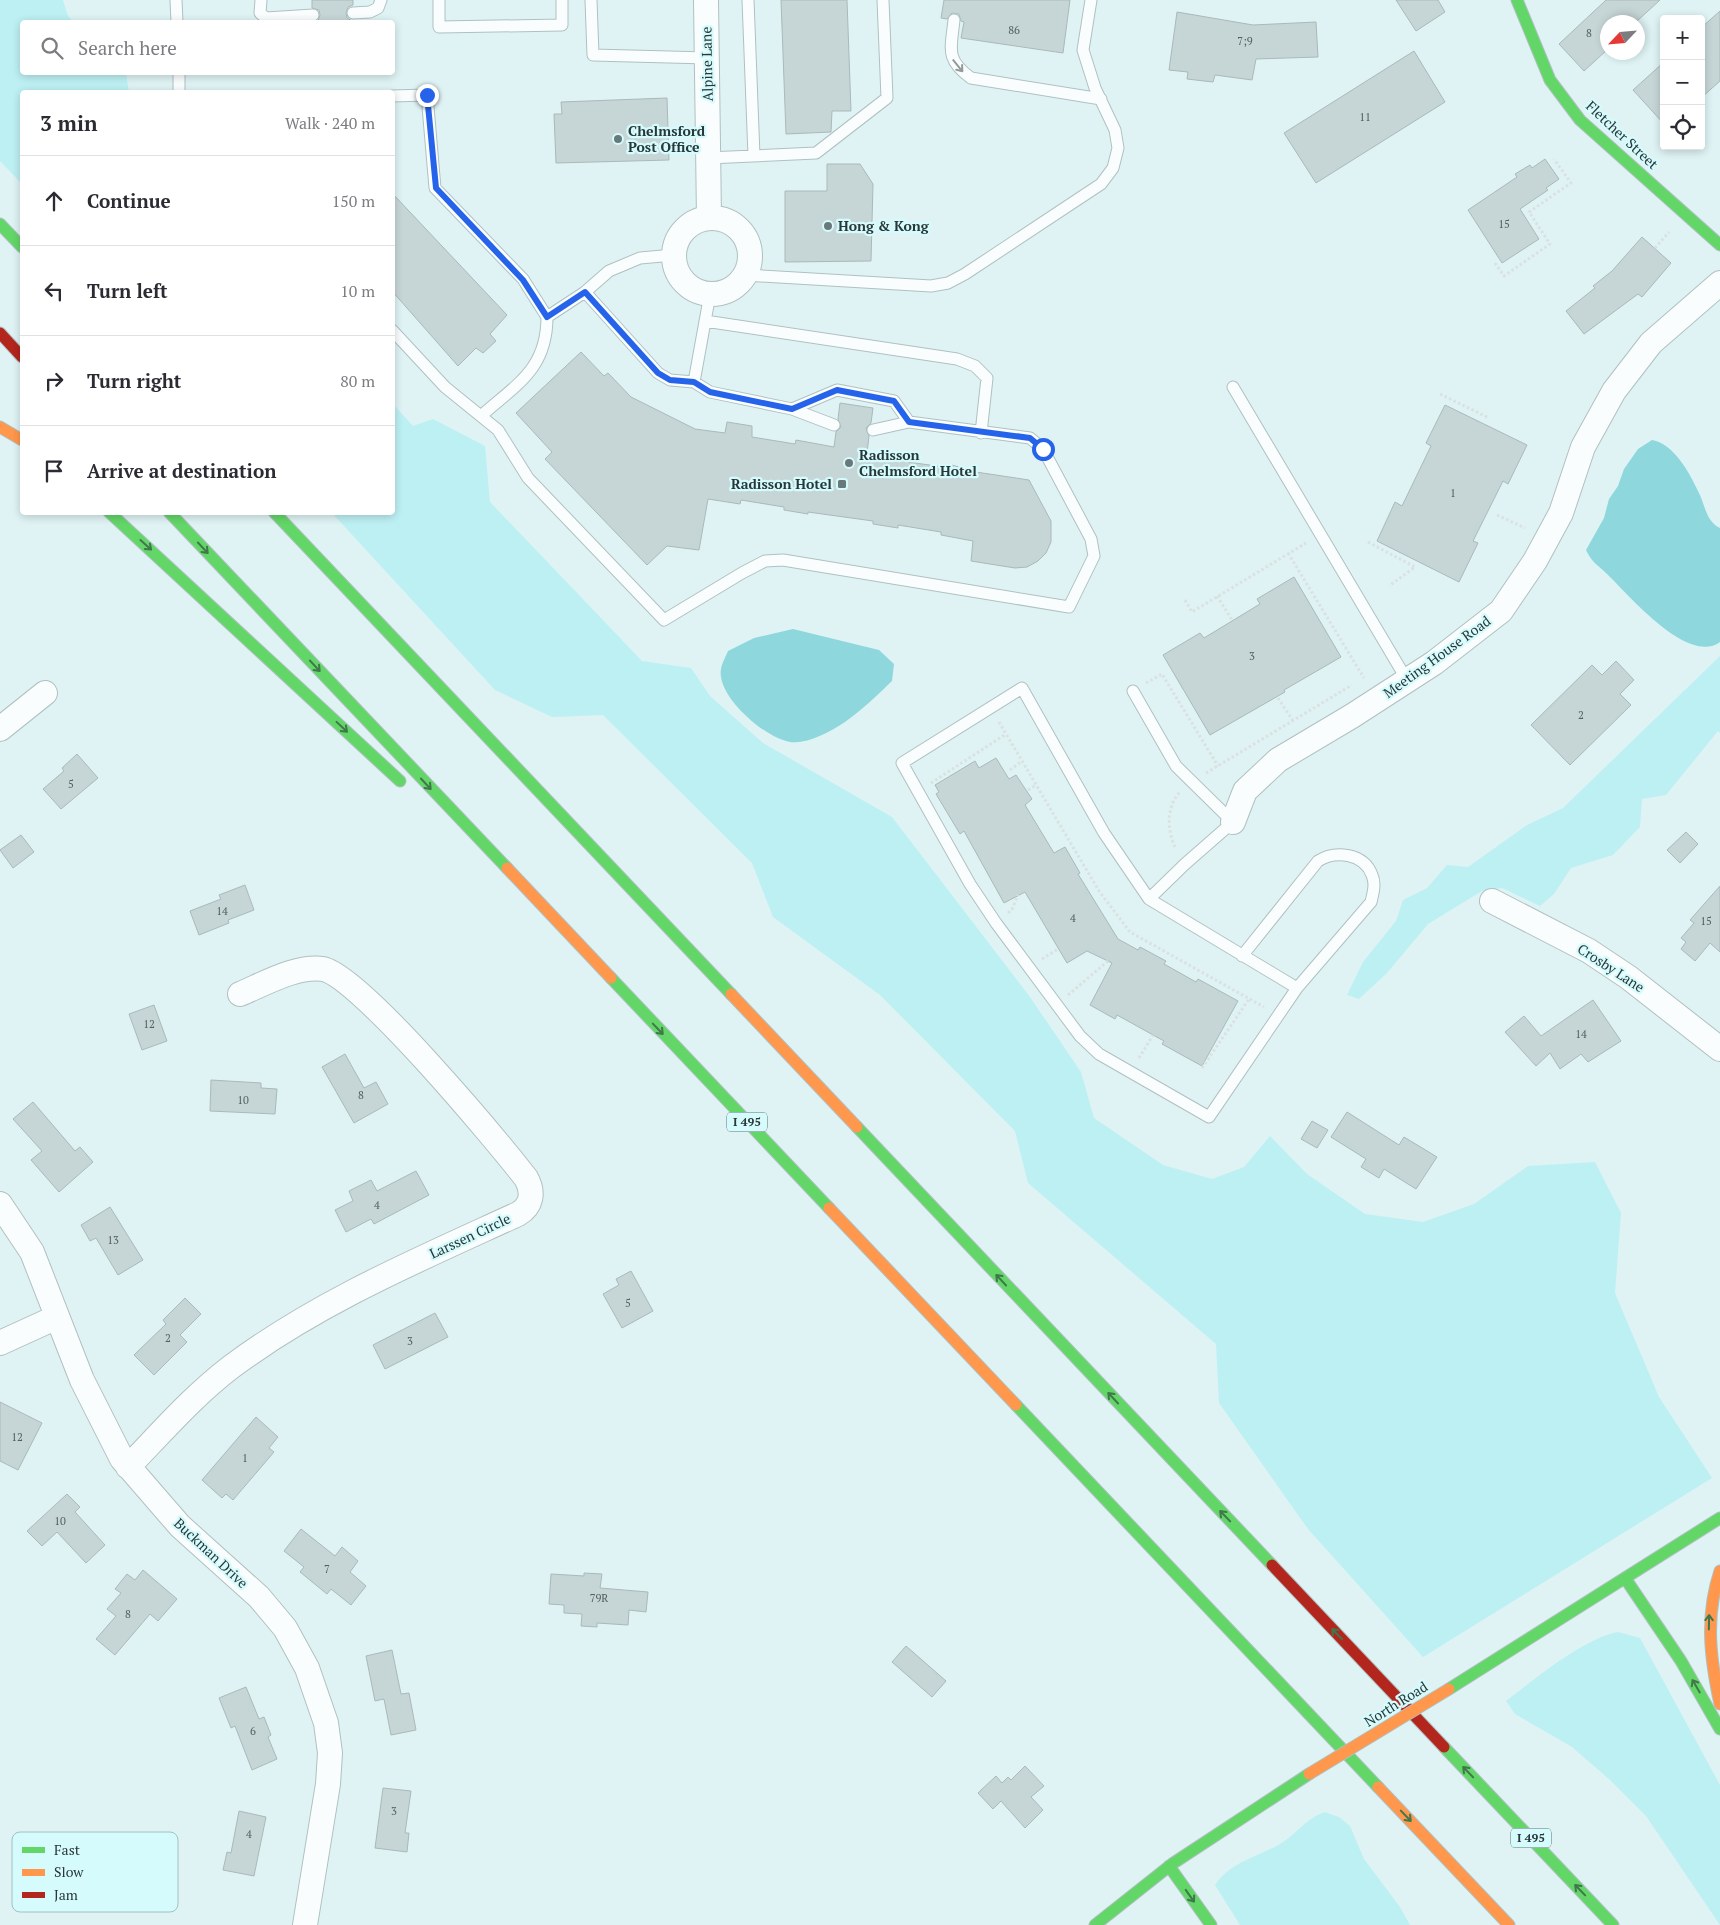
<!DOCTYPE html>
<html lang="en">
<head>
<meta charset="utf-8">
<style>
	:root { --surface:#fff; --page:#f2f2f3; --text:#2b2b33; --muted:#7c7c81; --line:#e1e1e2 }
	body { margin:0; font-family:"PT Serif",serif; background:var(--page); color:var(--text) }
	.controls { position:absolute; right:15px; top:15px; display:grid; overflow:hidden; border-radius:5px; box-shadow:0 2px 8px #0003 }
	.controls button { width:45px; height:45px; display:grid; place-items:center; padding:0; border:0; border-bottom:1px solid var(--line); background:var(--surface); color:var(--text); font:25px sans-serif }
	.compass { position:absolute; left:1600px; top:15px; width:45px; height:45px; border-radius:50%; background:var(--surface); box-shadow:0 2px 8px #0003; rotate:244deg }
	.stop { position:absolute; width:15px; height:15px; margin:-11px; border:4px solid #2563eb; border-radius:50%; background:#fff }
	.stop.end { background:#2563eb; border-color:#fff; box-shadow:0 1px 5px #0008 }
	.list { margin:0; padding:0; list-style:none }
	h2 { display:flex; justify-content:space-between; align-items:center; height:65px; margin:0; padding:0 20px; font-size:21px }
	h2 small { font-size:16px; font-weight:400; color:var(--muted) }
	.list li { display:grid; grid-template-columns:32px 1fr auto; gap:15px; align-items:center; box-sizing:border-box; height:90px; padding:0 20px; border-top:1px solid var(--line) }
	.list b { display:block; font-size:19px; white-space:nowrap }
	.list em { font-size:16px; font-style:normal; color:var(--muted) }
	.icon { flex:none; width:28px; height:28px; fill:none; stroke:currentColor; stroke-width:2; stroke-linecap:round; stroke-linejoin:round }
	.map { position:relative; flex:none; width:1720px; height:1925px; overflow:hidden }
	.search { position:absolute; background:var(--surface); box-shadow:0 2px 8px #0003; left:20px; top:20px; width:375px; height:55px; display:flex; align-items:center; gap:12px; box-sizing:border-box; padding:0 18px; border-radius:5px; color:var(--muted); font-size:19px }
	.panel { position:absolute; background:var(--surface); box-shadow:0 2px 8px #0003; left:20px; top:90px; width:375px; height:425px; border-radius:5px }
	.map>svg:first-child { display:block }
	.green { fill:#bdf0f3 }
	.water { fill:#8ed7dc }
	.building { fill:#c6d6d7; stroke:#aab9ba }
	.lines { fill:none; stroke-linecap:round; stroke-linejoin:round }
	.lane-casing { stroke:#b0c0c1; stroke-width:13 }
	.street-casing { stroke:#b0c0c1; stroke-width:26 }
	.fast-casing { stroke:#b0c0c1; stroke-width:13 }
	.slow-casing { stroke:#b0c0c1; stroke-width:13 }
	.jam-casing { stroke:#b0c0c1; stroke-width:13 }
	.path { stroke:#dbe1e1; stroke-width:3; stroke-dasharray:2.5 2.5; stroke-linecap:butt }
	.lane { stroke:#fafdfd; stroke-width:11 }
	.street { stroke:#fafdfd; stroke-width:24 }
	.fast { stroke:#63d668; stroke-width:11 }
	.slow { stroke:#ff974d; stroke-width:11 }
	.jam { stroke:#b3261e; stroke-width:11 }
	.slow-bridge-casing { stroke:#b0c0c1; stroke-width:13; stroke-linecap:butt }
	.slow-bridge { stroke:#ff974d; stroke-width:11 }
	.oneway { stroke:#929a9a }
	.oneway2 { stroke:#40774b }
	.route { stroke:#2563eb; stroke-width:6 }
	.poi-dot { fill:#69797a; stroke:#d6fbfd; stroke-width:2 }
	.labels { text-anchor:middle; stroke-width:4.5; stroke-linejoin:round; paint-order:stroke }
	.number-label { font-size:11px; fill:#505f60 }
	.shield { fill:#d6fbfd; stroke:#5d7273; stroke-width:1 }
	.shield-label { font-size:12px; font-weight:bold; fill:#293738 }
	.street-label { font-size:14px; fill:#293738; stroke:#d6fbfd }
	.poi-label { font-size:14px; font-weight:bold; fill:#293738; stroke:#d6fbfd; text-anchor:start }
	.key { fill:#d6fbfd; stroke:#a2c0c2; stroke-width:1 }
	.key-label { font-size:14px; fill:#293738 }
</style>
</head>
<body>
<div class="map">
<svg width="1720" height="1925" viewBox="0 0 1720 1925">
	<rect width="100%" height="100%" fill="#dff3f4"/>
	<path class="green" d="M0,0H63L68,16L73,22H22V72L126,73L129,92H22V184L0,161Z
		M393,404L413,426L433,419L485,446L490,502L642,661L691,668L710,696L763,743L892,817L1030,997L1081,1072L1094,1118L1163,1165L1212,1179L1244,1167L1270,1136L1307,1174L1365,1214L1423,1222L1474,1204L1528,1166L1595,1162L1621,1213L1615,1293L1659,1397L1712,1478L1423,1657L1308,1529L1219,1403L1216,1344L1028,1183L1015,1131L880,995L773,917L752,863L603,715L552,717L495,690L332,513L392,512Z
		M1720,656V733L1718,731L1666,795L1642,799L1640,827L1613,855L1571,868L1554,894L1540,906L1502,888L1482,891L1428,924L1387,973L1359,999L1347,995L1363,962L1396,921L1403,900L1427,888L1447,865L1468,867L1527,825L1563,808Z
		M1618,1632L1640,1638L1720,1785V1925L1646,1816L1610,1780L1572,1747L1515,1714L1506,1701C1535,1679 1582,1639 1618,1632Z
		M1325,1812L1339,1817L1350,1826L1364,1859L1400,1907L1410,1925H1240L1215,1885C1230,1862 1257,1857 1280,1844C1297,1834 1306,1818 1325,1812Z"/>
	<path class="water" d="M1652,440C1674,444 1689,472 1698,491C1705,504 1706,522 1720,528V642C1688,666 1627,593 1606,573C1597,564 1592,563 1586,550L1604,518L1609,499L1618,486L1624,469L1638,449Z
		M793,629L879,650L894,664L892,681C868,704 844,728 812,739C807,741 795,743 790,742C765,738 716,696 721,669C722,663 726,656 728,651L754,638Z"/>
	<path class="building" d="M312,0H353V5L348,7L346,13L347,18L354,22H313L318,21L320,15L319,10L312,8Z
		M781,0H847L851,111H832L831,132L786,134Z
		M944,0H1070L1063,53L961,38L964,22L961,21L959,14L952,13L947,19L941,18Z
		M1396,0H1438L1445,12L1416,31Z
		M1606,0H1660L1636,22H1608V49L1584,71L1559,44Z
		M1720,11V81L1701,98V28Z
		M1177,12L1253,25L1316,22L1318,57L1256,59L1252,80L1215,75L1213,82L1187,79L1188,72L1169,70Z
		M1414,51L1445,102L1316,183L1284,133Z
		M1664,62V124L1633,90Z
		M667,98L669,160L556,163L554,114H562L561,102Z
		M1545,159L1559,179L1546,188L1548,190L1520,209L1539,239L1502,263L1468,210L1517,177L1515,174L1530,165L1532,168Z
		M827,164H860L873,184L871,261L785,262V191H827Z
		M392,193L507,315L490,334L496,341L483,353L476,348L458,366L392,291Z
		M1642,237L1671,263L1642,297L1638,294L1584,334L1566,311L1595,288L1593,286L1612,271Z
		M581,352L604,376L608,373L631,397L695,429L725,433L727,422L752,426V437L795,444L796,440L834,447L836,432L841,427L838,419L840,403L873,408L871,423L866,428L869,436L867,453L909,459L908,462L951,468L952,465L976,472L1029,480L1051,521V542L1046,553L1038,561L1027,567L1015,568L971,561L973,541L941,535V532L898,525V528L873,524V521L808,512V514L784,510V507L741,500L740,504L708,499L699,550L667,546L647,565L545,459L552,452L516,413Z
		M1445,405L1527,445L1508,484L1503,481L1473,541L1478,543L1459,582L1377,541L1395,502L1402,506L1431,446L1426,443Z
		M1294,577L1341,657L1284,690L1285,692L1210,735L1163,655L1200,633L1204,638L1260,604L1257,599Z
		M1616,661L1634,680L1620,694L1631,705L1570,765L1531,725L1592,665L1602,675Z
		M77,754L98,778L61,809L43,789L64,771L62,768Z
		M996,758L1009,779L1016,775L1032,799L1025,805L1054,853L1065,847L1080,873L1078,874L1118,939L1138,950L1140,947L1166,961L1164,964L1196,982L1198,979L1238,1001L1202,1066L1162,1044L1164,1041L1117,1015L1115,1019L1090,1005L1112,963L1087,951L1067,963L1025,892L1004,903L964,831L960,834L936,794L939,792L935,785L975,761L979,768Z
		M1686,832L1698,844L1680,863L1667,850Z
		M21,835L34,852L13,868L0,850Z
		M245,885L254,910L228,920L229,923L199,935L190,911L221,899L219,895Z
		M1720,886V952L1710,943L1695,961L1681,949L1686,942L1681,938L1694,923L1690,920Z
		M1593,1000L1621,1041L1588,1062L1581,1054L1560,1069L1550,1053L1536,1066L1505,1032L1524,1016L1541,1036Z
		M154,1005L167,1041L142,1050L129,1014Z
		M345,1054L364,1088L376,1082L388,1104L354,1123L322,1067Z
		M211,1080L261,1083V1088L277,1089L275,1114L210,1111Z
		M33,1102L75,1151L80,1147L93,1162L59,1192L31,1160L42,1151L13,1119Z
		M1347,1112L1399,1145L1404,1137L1437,1157L1416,1189L1384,1169L1379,1178L1361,1167L1366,1159L1331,1137Z
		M1312,1121L1328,1130L1317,1148L1301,1139Z
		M416,1171L429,1195L374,1224L371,1219L346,1232L335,1210L353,1201L349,1191L371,1180L377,1191Z
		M110,1207L143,1260L118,1275L96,1238L90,1241L81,1225Z
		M631,1271L653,1311L622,1328L603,1294L619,1285L616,1279Z
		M185,1298L201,1314L180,1335L187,1342L154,1375L134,1355L166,1324L163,1320Z
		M435,1313L448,1337L385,1369L373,1345Z
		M0,1402L42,1423L18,1470L0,1461Z
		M256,1417L278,1437L269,1448L274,1452L233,1500L226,1494L222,1498L202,1480Z
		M67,1494L80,1507L75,1512L105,1545L86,1563L57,1532L42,1546L27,1531Z
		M301,1529L335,1556L342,1547L358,1561L350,1572L366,1586L351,1605L331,1589L327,1594L300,1572L304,1567L284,1551Z
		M143,1570L177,1599L158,1621L150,1614L115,1655L96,1639L116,1616L107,1609L121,1593L115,1589L127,1574L135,1580Z
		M584,1573L602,1574L600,1588L648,1592L646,1612L629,1610L628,1625L597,1623V1627L581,1626L582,1614L564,1613V1605L549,1604L551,1574L584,1576Z
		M906,1646L946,1681L932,1697L892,1662Z
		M392,1650L401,1694L409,1693L416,1730L391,1735L384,1699L375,1701L366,1656Z
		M246,1687L259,1719L264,1717L271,1735L268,1737L277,1759L252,1770L235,1726L231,1728L219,1698Z
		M1025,1766L1044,1786L1031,1797L1043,1810L1025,1828L1001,1801L993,1809L978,1793L996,1776L1002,1783L1008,1777L1011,1780Z
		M383,1788L411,1791L405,1833H409L407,1852L375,1848Z
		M239,1811L266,1817L254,1876L223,1870L227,1852L231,1853Z"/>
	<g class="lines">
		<g class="lane-casing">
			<path id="lane" d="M176,0L177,22
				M261,0L260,13L266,18L313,15
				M439,0V27L562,25V0
				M591,0L593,55L707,58
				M748,0L754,156
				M353,13L370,12L378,8L381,0
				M954,20C951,49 945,59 971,78L1101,99
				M179,72V92
				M392,96L427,95L435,188L523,279L547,317L585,292L609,271L640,258L674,255
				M708,158L816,153L887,98L883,0
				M745,275L931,286L948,283L965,274L1101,184L1113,168L1118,148L1115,130L1095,88L1083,50L1091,0
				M585,292L658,373L670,380L694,382L710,392L792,409L834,425
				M705,321L957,359L975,366L987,378L981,433
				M392,330L445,387L498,430L528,478L664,620L742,573L765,561L783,560L1069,607L1094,556L1091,539L1043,449L1030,438L909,422L894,401L837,390L792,409
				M694,382L710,294
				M1233,387L1407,680
				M481,416C517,384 547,369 547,317
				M873,430L909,422
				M1133,691L1176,766L1233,822L1185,864L1149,899
				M1242,956L1318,861C1335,850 1364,853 1372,875C1376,884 1373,893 1371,902L1297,988L1209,1117L1099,1054L1080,1036L996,923L970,884L902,763L1022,688L1104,833L1149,899L1297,988"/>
		</g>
		<g class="street-casing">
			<path id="street" d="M706,0L709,218
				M674 256a38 38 0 1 1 76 0a38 38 0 1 1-76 0Z
				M0,729L45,693
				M1233,822L1245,791L1278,760L1352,716L1434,663L1501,611L1535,561L1561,513L1583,447L1614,391L1651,343L1720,283
				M1492,901L1589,951L1628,977L1720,1049
				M0,1204L32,1252L82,1380L122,1459L180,1526L259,1597L285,1628L307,1668L326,1723L330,1753L328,1784L305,1925
				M0,1343L57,1317
				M128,1467C161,1433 193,1396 231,1367C318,1302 420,1259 518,1214C532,1206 534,1192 526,1178C497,1141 360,976 323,969C297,965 264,984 240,994"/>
		</g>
		<g class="fast-casing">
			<path id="fast" d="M1517,0L1550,80L1580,120L1720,245
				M0,224L22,247
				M109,512L400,781
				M169,512L507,868
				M274,512L731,994
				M611,978L829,1208
				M857,1127L1272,1565
				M1016,1405L1378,1787
				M1625,1578L1681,1661L1720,1729
				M1449,1689L1720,1518
				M1444,1747L1613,1925
				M1169,1866L1211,1925
				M1095,1925L1172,1864L1309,1774"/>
		</g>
		<g class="slow-casing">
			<path id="slow" d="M0,427L22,440
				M507,868L611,978
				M731,994L857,1127
				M829,1208L1016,1405
				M1720,1571C1705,1616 1710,1658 1720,1704
				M1378,1787L1509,1925"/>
		</g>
		<g class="jam-casing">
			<path id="jam" d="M0,333L22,357
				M1272,1565L1444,1747"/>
		</g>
		<path class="path" d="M1655,248L1669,232
			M1495,263L1504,276L1550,244L1529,212L1571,183L1554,159
			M1440,394L1489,418
			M1497,515L1525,528
			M1368,542L1415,567L1389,586
			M1288,553L1364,678
			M1217,596L1232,620
			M1185,600L1192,612L1306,543
			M1146,683L1162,674L1218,766
			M1278,698L1293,721
			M999,722L1099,891L1130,932L1264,1007
			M1010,770L1022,761
			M1206,773L1352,685
			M931,783L1006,734
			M1028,790L1036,785
			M1175,847C1167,830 1166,807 1180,792
			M1008,913L1012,909L1018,895
			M1042,959L1058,949
			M1068,995L1108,961
			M1139,1058L1153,1035
			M1202,1068L1249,999"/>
		<use href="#lane" class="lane"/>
		<use href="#street" class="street"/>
		<use href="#fast" class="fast"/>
		<use href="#slow" class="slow"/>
		<use href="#jam" class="jam"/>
		<g class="slow-bridge-casing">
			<path id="slow-bridge" d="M1309,1774L1449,1689"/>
		</g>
		<use href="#slow-bridge" class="slow-bridge"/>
	</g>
	<defs><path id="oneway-shaft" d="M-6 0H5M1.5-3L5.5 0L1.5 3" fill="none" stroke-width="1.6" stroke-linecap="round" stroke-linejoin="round" transform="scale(1.25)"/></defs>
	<use class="oneway" href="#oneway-shaft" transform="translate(958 66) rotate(51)"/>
	<g class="oneway2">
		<use href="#oneway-shaft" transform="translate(146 545) rotate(42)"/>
		<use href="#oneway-shaft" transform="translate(203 548) rotate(47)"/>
		<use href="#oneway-shaft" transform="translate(315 666) rotate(47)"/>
		<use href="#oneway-shaft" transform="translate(342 727) rotate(43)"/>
		<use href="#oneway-shaft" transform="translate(426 784) rotate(47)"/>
		<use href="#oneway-shaft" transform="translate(658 1029) rotate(46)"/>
		<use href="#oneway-shaft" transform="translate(1001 1280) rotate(-133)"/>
		<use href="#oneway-shaft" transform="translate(1113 1398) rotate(-133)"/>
		<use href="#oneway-shaft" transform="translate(1225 1516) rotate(-134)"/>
		<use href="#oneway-shaft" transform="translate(1709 1622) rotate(-89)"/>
		<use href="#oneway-shaft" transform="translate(1337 1634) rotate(-134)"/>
		<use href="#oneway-shaft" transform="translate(1696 1686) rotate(-120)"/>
		<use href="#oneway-shaft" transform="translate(1468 1772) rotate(-134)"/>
		<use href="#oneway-shaft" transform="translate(1406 1816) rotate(46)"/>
		<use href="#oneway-shaft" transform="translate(1580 1890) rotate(-134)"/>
		<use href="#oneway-shaft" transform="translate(1190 1896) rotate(55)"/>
	</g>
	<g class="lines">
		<path class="route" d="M427,95L436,188L523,280L547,317L585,292L658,373L670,380L694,382L710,392L792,409L837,390L894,401L909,422L1030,438L1043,449"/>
	</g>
	<g class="poi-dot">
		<circle cx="618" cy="139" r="5"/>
		<circle cx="828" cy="226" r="5"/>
		<circle cx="849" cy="463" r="5"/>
		<rect x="837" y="479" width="10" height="10" rx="2.5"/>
	</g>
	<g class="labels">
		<g class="number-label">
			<text x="1014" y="34">86</text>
			<text x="1589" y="37">8</text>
			<text x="1245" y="45">7;9</text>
			<text x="1365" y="121">11</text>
			<text x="1504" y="228">15</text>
			<text x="1453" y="497">1</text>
			<text x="1252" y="660">3</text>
			<text x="1581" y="719">2</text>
			<text x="71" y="788">5</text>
			<text x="222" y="915">14</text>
			<text x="1073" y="922">4</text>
			<text x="1706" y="925">15</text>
			<text x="149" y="1028">12</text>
			<text x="1581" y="1038">14</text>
			<text x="361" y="1099">8</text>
			<text x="243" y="1104">10</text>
			<text x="377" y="1209">4</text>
			<text x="113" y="1244">13</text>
			<text x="628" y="1307">5</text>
			<text x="168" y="1342">2</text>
			<text x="410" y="1345">3</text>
			<text x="17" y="1441">12</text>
			<text x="245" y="1462">1</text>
			<text x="60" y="1525">10</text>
			<text x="327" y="1573">7</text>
			<text x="599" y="1602">79R</text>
			<text x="128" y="1618">8</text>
			<text x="253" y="1735">6</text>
			<text x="394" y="1815">3</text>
			<text x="249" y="1838">4</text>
		</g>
		<g class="shield">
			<rect x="727" y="1112.5" width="40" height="19" rx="4"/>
			<rect x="1511" y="1828.5" width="40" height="19" rx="4"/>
		</g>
		<g class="shield-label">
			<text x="747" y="1126">I 495</text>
			<text x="1531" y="1842">I 495</text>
		</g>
		<g class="street-label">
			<text transform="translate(707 64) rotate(-91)" y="5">Alpine Lane</text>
			<text transform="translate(1622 135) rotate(43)" y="5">Fletcher Street</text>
			<text transform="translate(1437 657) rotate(-36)" y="5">Meeting House Road</text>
			<text transform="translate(1611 968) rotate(33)" y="5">Crosby Lane</text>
			<text transform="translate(470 1236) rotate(-25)" y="5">Larssen Circle</text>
			<text transform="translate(211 1553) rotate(43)" y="5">Buckman Drive</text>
			<text transform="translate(1396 1704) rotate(-32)" y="5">North Road</text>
		</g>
		<g class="poi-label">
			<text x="628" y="136">Chelmsford<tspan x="628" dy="16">Post Office</tspan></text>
			<text x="838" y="231">Hong &amp; Kong</text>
			<text x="859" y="460">Radisson<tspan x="859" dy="16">Chelmsford Hotel</tspan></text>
			<text x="832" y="489" text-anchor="end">Radisson Hotel</text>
		</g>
	</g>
	<rect x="12" y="1832" width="166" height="80" rx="8" class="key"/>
	<rect x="22" y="1847" width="23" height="6" fill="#63d668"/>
	<rect x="22" y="1869" width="23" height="7" fill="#ff974d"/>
	<rect x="22" y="1892" width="23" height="6" fill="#b3261e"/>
	<g class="key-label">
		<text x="54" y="1855">Fast</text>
		<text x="54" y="1877">Slow</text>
		<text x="54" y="1900">Jam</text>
	</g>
</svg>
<div class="controls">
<button>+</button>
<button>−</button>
<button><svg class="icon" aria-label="locate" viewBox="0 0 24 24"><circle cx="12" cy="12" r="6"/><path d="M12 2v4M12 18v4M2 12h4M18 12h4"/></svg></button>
</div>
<svg class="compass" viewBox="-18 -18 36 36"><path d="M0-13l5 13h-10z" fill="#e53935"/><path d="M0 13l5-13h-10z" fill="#7c7c81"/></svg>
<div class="stop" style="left:1043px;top:449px"></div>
<div class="stop end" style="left:427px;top:95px"></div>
<div class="search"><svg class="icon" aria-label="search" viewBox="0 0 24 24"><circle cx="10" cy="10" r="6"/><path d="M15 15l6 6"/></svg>Search here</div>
<section class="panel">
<h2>3 min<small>Walk · 240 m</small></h2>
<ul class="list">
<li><svg class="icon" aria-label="ahead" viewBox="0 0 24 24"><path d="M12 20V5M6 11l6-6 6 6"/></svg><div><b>Continue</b></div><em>150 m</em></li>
<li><svg class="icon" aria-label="left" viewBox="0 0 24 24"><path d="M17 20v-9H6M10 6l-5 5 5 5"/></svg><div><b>Turn left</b></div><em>10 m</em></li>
<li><svg class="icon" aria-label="right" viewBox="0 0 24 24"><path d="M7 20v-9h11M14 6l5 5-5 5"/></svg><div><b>Turn right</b></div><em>80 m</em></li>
<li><svg class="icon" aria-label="arrive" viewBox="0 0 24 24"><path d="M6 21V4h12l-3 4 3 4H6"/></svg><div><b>Arrive at destination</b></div></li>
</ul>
</section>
</div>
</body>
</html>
